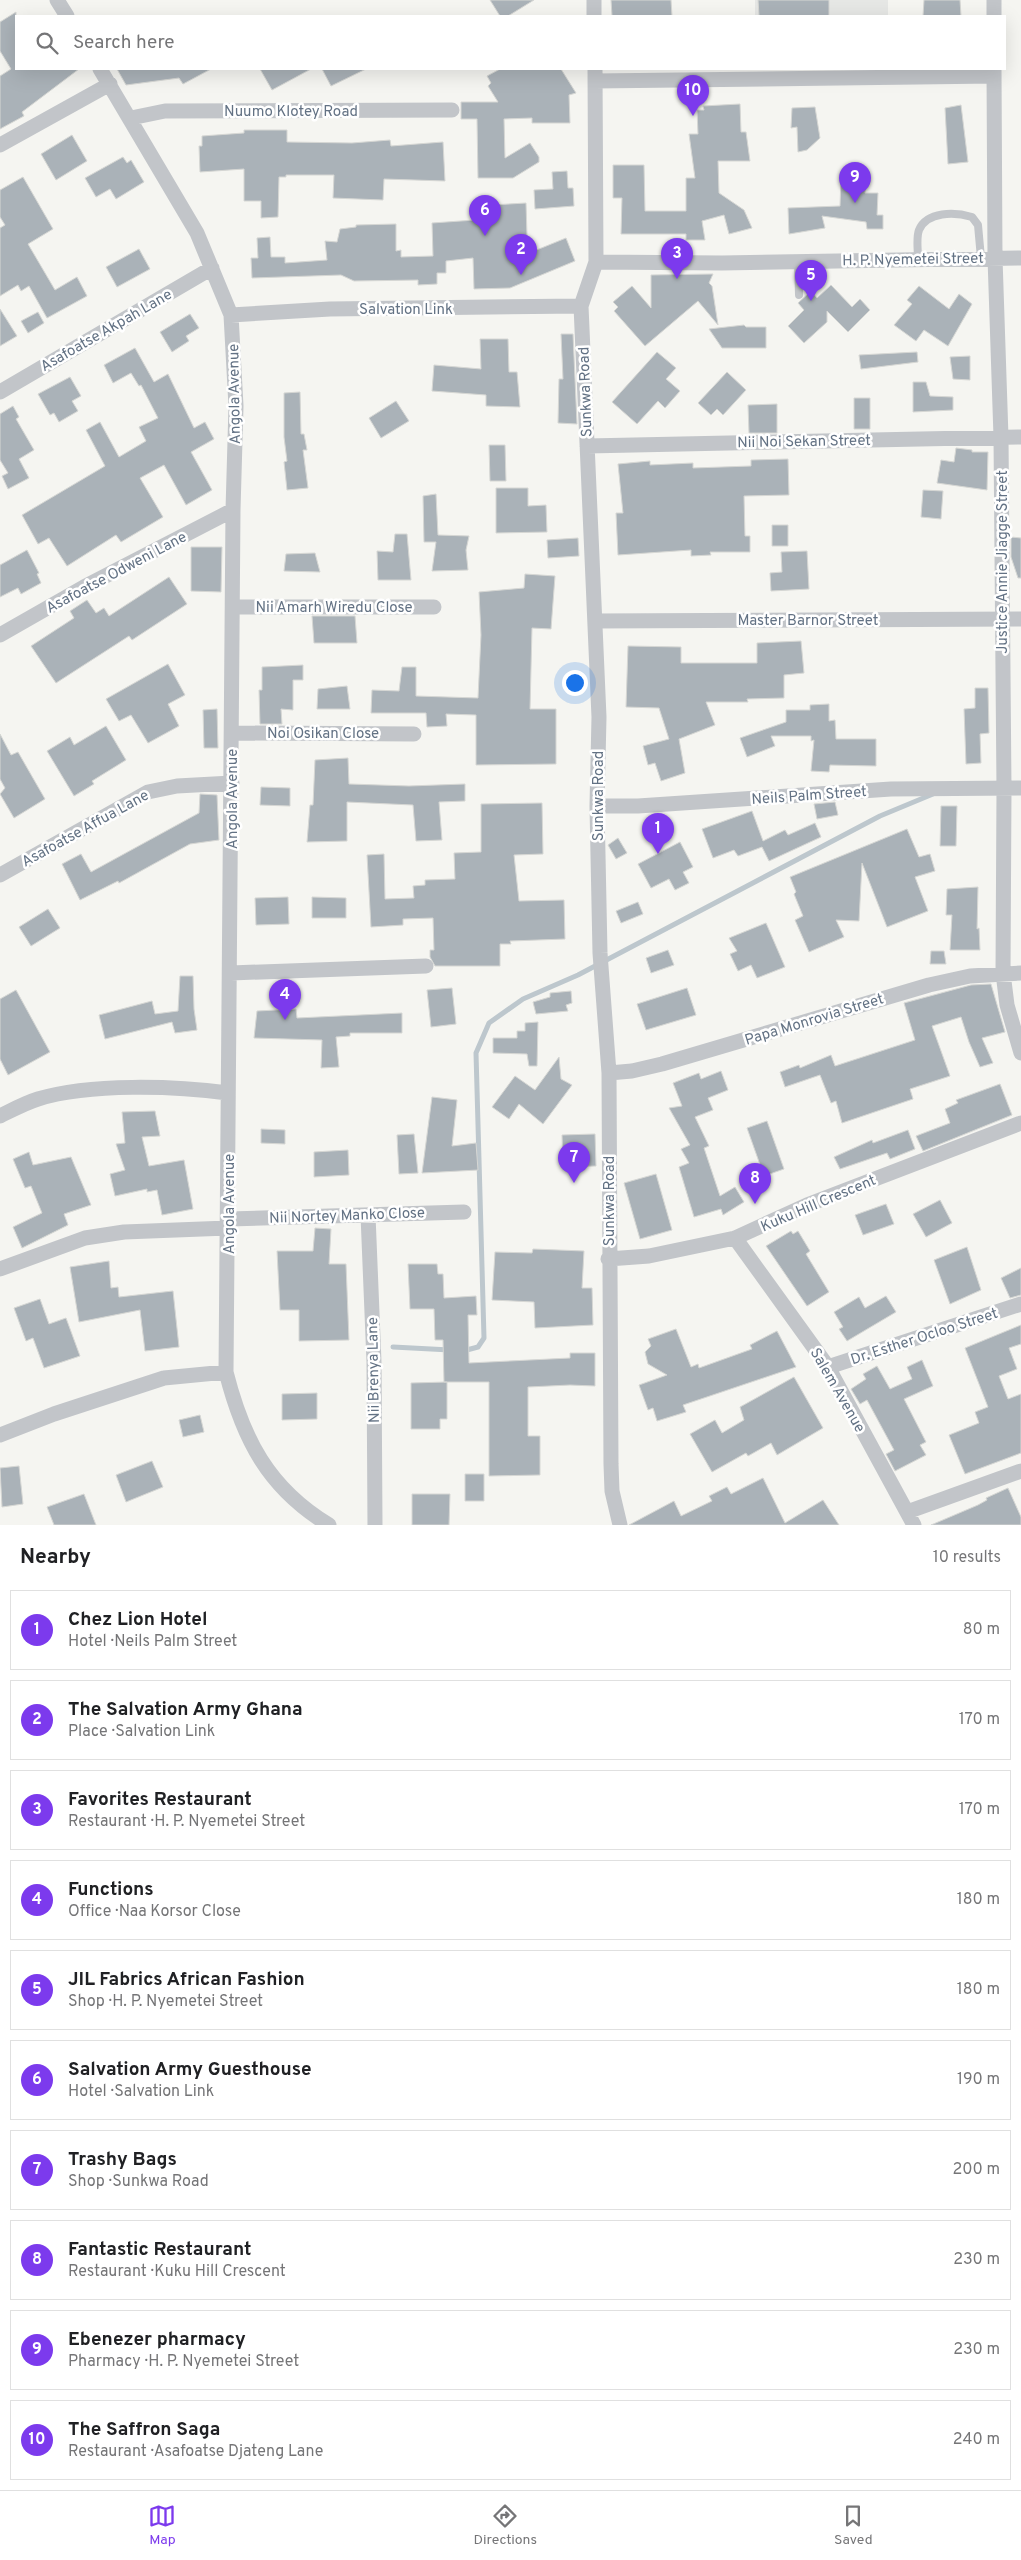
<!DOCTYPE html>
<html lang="en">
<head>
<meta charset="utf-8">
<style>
	:root { --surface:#fff; --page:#f6f6f6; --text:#202124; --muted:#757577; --line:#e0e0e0; --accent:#7c3aed }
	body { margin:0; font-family:Overpass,sans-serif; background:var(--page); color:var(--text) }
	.you { position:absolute; left:574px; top:682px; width:18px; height:18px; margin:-12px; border:4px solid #fff; border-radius:50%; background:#1a73e8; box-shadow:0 0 0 8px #1a73e833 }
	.badge { display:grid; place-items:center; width:32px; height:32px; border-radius:50%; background:var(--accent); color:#fff; font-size:16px; font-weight:700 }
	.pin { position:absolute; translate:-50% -41px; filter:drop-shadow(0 1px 2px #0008) }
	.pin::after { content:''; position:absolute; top:26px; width:18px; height:15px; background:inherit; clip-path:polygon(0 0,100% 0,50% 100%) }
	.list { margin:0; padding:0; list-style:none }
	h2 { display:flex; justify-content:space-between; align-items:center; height:65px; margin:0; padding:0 20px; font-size:21px }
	h2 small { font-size:16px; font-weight:400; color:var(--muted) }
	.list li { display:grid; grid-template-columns:32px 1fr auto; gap:15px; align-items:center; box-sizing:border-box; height:80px; margin:0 10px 10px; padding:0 10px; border:1px solid var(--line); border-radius:0px }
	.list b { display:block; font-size:19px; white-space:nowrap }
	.list p { margin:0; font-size:16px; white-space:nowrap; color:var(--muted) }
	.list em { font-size:16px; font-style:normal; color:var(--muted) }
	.icon { flex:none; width:28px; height:28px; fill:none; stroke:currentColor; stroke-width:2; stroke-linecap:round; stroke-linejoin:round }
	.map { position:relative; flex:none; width:1021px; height:1525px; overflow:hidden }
	.search { position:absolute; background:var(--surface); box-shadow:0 5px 20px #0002; left:15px; right:15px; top:15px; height:55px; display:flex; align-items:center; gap:12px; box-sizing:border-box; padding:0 18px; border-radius:0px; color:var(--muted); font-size:19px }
	.sheet { height:965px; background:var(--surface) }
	nav { display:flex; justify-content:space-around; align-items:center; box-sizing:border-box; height:70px; border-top:1px solid var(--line); background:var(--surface); font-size:14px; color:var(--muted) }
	nav a { display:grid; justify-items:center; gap:2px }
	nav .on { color:var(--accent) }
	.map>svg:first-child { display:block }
	.built { fill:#e6e7e5 }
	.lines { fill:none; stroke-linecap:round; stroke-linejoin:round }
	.stream { stroke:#bdc7cd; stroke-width:5 }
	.building { fill:#aab2b8; stroke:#d6d7d4 }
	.service { stroke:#c2c5c9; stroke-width:8 }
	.minor { stroke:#c2c5c9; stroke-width:15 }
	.labels { text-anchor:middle; stroke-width:5; stroke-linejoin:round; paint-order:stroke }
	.street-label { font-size:15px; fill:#637284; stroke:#fff }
</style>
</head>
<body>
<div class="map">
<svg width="1021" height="1525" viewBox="0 0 1021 1525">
	<rect width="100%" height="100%" fill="#f5f5f1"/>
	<path class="built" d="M755,0H888V16H755Z
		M757,69H889V70H757Z"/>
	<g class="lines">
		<path class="stream" d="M393,1347L450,1350
			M463,1351L478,1347L484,1338L476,1053L489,1023L523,999L578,975L880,816L933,794"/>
	</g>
	<path class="building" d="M490,0H534L508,16H500Z
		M611,0H671L672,16H612Z
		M758,0H829V16H759Z
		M924,0H960L961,16H923Z
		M16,12V69H79L22,112L24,116L0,129V76L11,69L0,51V22Z
		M117,69H211L183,84L179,78L126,85Z
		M260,69H311L272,90Z
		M322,69H366L331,86Z
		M500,69H561L576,93L569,95L570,123H532V118L504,119L505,158L530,143L539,157V162L513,178H478L477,119H461V102H498L488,86L491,83L487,76Z
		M740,104L741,132H746L750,161H718L719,193L744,210L752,228L729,234L724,215L702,221L705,240H686V234H621L622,198H613V165H644L645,211H686V178H695L689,134H698L697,110H704L703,106Z
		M961,105L968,162L948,164L945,108Z
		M815,107L820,138L807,150L798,152L797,127L791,128L792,108Z
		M244,130H287V142L352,143L390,140L391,146L443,142L445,181L384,179L383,200L333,198L334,175H286V177H279L278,217L261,218V201H244V169L200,172L199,146H202V136L244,133Z
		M72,135L87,161L56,180L41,154Z
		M123,157L127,163L131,160L144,182L116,199L110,189L96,197L85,178Z
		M567,171L568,188H573L574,206L535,209L534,190L553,189L552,172Z
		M866,176L865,193H878L877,215H883V229H867L866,222L822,216L825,228L789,234L788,208L840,206L841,177Z
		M23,177L53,229L28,244L55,290L77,277L87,296L47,318L29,286L21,291L18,285L0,296V228L5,225L0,217V190Z
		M526,203L527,236L534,251L566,238L575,261L510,288L474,289L473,258L446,261V273H437V284L418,285V280L354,281L341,275L252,278L251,258H258L257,238L270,237L271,257H285V263L327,260L325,241L337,242L340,229L356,227V225L396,224V251L401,250V257L433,256L432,223L475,220L474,206Z
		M139,249L150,269L117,287L106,267Z
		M713,274L709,283L712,286L718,325L698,301L645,346L614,311L618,307L613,302L632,286L651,308V275Z
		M831,285L852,307L860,299L870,310L848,332L827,311V322L804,343L788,326L804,310L798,303L811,291L817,298Z
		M919,286L949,309L959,294L972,304L948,346L924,330L916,341L894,325L912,304L907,300Z
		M0,309L17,336L0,346Z
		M38,312L44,323L28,333L21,321Z
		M190,314L199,328L186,336L189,341L172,352L160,332Z
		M744,325L746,327H766V348H722L709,329Z
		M561,334H573L577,424L558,423L559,379H563Z
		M480,339H508L509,372H517L520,407L486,406V395L432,391L434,365L481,369Z
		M135,348L154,382L168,374L194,428L205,422L214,439L191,452L212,490L186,505L164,465L140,478L163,517L121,542L116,535L67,566L49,538L38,544L22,515L105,466L86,430L100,422L119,457L146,441L139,427L158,418L141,385L139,386L131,373L113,383L104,365Z
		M657,352L676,368L666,379L680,391L665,408L658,401L637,424L612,402Z
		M917,352L918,362L861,369L859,355Z
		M970,356V380L953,379L950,357Z
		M727,372L746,390L723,415L717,409L711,415L698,403Z
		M70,377L81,396L72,401L78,411L59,422L54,413L50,415L38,394Z
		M913,382H926L930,396L953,397V410L913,412Z
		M300,392L301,434H304L307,450H303L308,488L287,490L284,462L287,461L284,437V393Z
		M854,398H870V429H854Z
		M396,401L409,421L381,438L369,418Z
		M777,404V433H749L748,405Z
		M13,406L19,417L16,419L34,450L19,459L29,478L8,489L2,476L8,473L0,460V414Z
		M489,445H505L506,481H490Z
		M956,448L972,450V452H988L987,490L937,483L941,460L954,462Z
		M788,459L789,495L744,496L745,536H750V552H710L711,555L691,556V550L618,555L616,513H623L618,464L650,461V465L693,463V468L751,466V460Z
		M496,488H528V506L546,505L547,532L496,533Z
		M923,490L943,491L941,519L921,517Z
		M436,494L438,535L469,536L466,550L468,570L432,571L436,542H424L423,496Z
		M772,525H788V546H772Z
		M395,534H407L411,580H378L377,551L393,552Z
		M1011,537L1021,538V578H1018L1011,557Z
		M578,538L579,556L548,558L547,540Z
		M191,547H222L221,592L191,591Z
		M27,550L39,573L37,574L41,583L21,594L18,588L0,597V565Z
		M807,551L809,589L771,591L770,573L782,572L781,552Z
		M315,553L320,572L284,571L286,554Z
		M525,574L555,576L551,629L532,628L530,709H556V764L476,765V715L446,714L447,726L427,727L426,713H371L372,690L399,691L402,667H416V696L478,698L481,635L479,592L524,588Z
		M169,577L187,604L132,640L129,636L56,683L31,646L74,618L70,611L87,600L96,613L104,608L109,616Z
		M312,616H355L357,643H314Z
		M801,641L804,673L784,675V698L747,699L748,702H706L715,725L679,739L685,773L661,781L655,763L648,765L643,746L669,739L659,708L626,707L628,646L681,647V663H757V643Z
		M168,664L185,695L168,704L179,726L148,743L131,715L119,721L106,699Z
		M303,665V680H293V710L281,709L282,724H260L259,690H262V667Z
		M347,686L350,709H317L318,689Z
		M975,688H988L989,733L980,734L981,763L966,764L964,709L975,708Z
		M829,704V721L835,720L836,739H876V766L830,765L829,772L811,771L814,740L811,741V736H771L775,746L747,757L740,738L786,722V710H810V705Z
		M217,709L218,748H204L203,710Z
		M106,726L126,760L92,781L94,784L74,796L47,751L70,737L74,745Z
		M0,734L11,755L18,752L45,799L14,818L0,794L5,788L0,779Z
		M348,758L349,784L409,786L465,784V801L439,802L442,840L416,841L413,805L347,802V841L307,842L310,805H313L315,760Z
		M261,787L290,788V806L260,805Z
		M200,794L217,795L219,840L190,844L119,883L118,881L80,900L62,864L81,854L91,872L199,813Z
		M835,802L838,815L817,819L814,804Z
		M542,803L543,854L514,855L519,901L564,900L565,939L510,941L511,944H500V966H435L430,957V950H434L433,918L403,919V925L371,927L367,855L384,854L385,899L414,898L413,886L425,885V880L455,879L454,853L481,852V804Z
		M941,806H957L956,846H940Z
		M752,811L763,841L785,830L788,835L815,823L821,837L769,861L762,847L738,856L734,850L713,858L702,829Z
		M907,829L919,857L930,854L935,871L915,877L928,911L887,927L862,863L859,921L836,920L844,937L809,952L795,920L803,916L794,894L796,892L790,877Z
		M618,838L627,853L616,859L608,845Z
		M680,842L693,867L683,872L689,883L675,890L669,879L651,888L638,864Z
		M978,887L977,929L979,928L980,950H950L952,915H946L947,889Z
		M288,897L289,924L256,925L255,898Z
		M312,897L346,898V918H312Z
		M638,902L643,914L621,923L616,911Z
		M48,909L60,928L31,946L19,927Z
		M766,923L785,967L757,978L751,965L738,971L730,954L737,951L729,938Z
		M668,950L674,965L651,973L646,958Z
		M931,951H944L946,964H930Z
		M180,976H193L194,1009L197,1030L175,1033L172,1022L105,1039L99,1015L152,1001L155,1014L178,1011Z
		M991,984L1005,1032L982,1038L993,1063L980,1067L969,1042L961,1017L932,1026L950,1076L910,1089L913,1099L842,1123L836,1101L831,1103L820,1075L785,1087L780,1072L799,1065L800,1068L831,1055L835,1066L915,1040L904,1003L971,985Z
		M452,988L456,1024L431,1027L427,990Z
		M687,988L696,1015L646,1030L637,1004Z
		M16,990L50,1052L8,1075L0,1059V999Z
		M571,991L572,1003L566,1005L568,1011L536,1014L533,1002L550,997V993Z
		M296,1009L297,1018L402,1013V1033H350V1036L336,1037L339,1067L321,1068L322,1040L254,1038L257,1011Z
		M538,1022L537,1066H529L527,1054L493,1053V1038H517V1031H525V1023Z
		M559,1057L561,1079L572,1085L543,1124L519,1104L509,1119L492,1107L515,1076L535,1090Z
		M721,1071L728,1090L708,1098L713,1110L695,1117L709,1146L704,1148L720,1196L735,1187L744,1202L723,1215L721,1209L694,1217L679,1167L689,1163L681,1149L690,1145L669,1108L682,1106L673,1083L699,1073L701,1079Z
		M1000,1084L1012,1115L923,1151L916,1136L950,1123L945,1109L958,1103L956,1100Z
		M432,1097L457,1100L452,1146L476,1143L478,1170L422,1173Z
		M155,1111L160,1136L142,1137L149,1166L184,1160L193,1209L162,1215L157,1190L147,1192V1189L115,1196L110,1174L125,1170L116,1144L125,1143L122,1112Z
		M767,1121L784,1169L764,1176L747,1128Z
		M261,1129L285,1130V1144L261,1143Z
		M908,1130L915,1149L890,1159L887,1153L840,1169L834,1157L872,1140L873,1143Z
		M414,1134L418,1173L399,1174L397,1135Z
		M595,1134L596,1166L563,1167L562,1135Z
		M348,1150L349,1175L314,1177V1152Z
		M29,1152L33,1165L71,1157L91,1205L64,1214L68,1225L22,1248L13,1227L42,1213L31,1186L25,1188L13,1159Z
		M656,1174L672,1230L640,1239L624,1183Z
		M940,1200L952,1223L926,1237L913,1214Z
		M886,1204L894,1224L863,1235L855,1215Z
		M315,1228L331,1229L329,1264H346L349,1340L299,1341V1310H280L277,1251H313Z
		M791,1231L793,1234L798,1231L810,1251L806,1254L829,1292L807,1306L766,1246Z
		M967,1247L981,1290L950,1304L934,1260Z
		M533,1249L584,1251L582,1288H592L593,1325L535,1328L534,1302L492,1300L495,1252L532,1253Z
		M109,1261L111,1288L118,1287L119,1297L173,1291L179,1347L145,1351L140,1310L79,1322L70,1267Z
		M408,1264H437L438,1274H443L444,1298L476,1296L477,1315H468L469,1363L570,1358V1353H595V1386L570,1385L528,1387V1436H540V1475L489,1476V1382H444L443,1340H435L434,1309H410Z
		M1021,1268V1295L1010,1298L1001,1278Z
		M886,1296L896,1312L847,1341L839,1329L843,1327L834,1312L859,1297L865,1308Z
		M40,1299L49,1324L66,1318L80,1356L44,1368L33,1338L26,1341L14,1308Z
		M1021,1325V1344L1009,1348L1017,1369L999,1376L1008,1399L1021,1394V1453L965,1474L949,1435L979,1423L975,1412L988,1407L965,1348Z
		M676,1329L691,1367L698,1364L699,1368L752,1349L750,1345L777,1331L796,1367L683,1405L686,1412L657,1421L653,1408L648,1410L639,1385L667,1375L648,1364L645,1352L651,1346L648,1339Z
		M922,1360L933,1386L904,1399L926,1442L920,1445L926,1455L895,1471L886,1454L894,1450L867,1400L860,1404L851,1389L866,1379L863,1374L877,1366L890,1389L912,1379L907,1367Z
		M794,1377L823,1428L777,1455L771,1443L748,1456L746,1453L712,1472L690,1434L715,1420L722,1433L744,1420L740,1407Z
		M447,1382V1419H440V1429H411V1383Z
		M317,1393V1419L282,1420V1394Z
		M200,1415L204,1432L183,1437L179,1420Z
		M152,1461L163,1487L126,1502L116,1475Z
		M19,1466L23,1504L2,1507L0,1468Z
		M465,1474H484V1501H465Z
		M763,1478L785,1523L823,1500L839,1525H629L674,1501L681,1516L712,1501L709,1496L727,1487L731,1494Z
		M1008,1488L1021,1517V1525H931L978,1505L987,1500L986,1498Z
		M84,1494L96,1525H54L47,1507Z
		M412,1494H450L449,1525H412Z"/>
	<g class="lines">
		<path class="service" d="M918,258C918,250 916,238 919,230C927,211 955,212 972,217L978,225L981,258
			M798,261L799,295"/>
		<path class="minor" d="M57,0L67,16
			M594,0V16
			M994,0V16
			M100,69L197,233L231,315L236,406L233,510L226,1372C243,1439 268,1488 329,1525
			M595,69L596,262L581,306L599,717L597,806L600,953L609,1073L611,1464L612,1491L620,1525
			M994,69L995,258L1001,437L1004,789L1003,973L1007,1005L1021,1053
			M595,81L994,76
			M131,118L165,111L452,110
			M0,145L110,84
			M596,262L722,263L1021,258
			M231,315L330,309L581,306
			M0,392L212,268
			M587,446L1021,437
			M234,607H434
			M595,621L1021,619
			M0,635L84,587L233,510
			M232,733L414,734
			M597,806H638L891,789L1021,788
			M0,875L148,792L177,786L232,783
			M231,973L426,966
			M609,1073L632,1071L662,1064L929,985L970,976L1021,973
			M0,1116C12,1110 25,1103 38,1099C90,1083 175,1086 228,1093
			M368,1215L374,1362L375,1525
			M229,1219L464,1212
			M735,1238L828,1367L914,1525
			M608,1259L649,1256L735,1238L807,1205L1021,1123
			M0,1269L85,1238L124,1232L228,1228
			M828,1367L1021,1304
			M0,1435L54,1414L164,1378L226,1372
			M907,1512L1021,1471"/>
	</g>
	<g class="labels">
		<g class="street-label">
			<text x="291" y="116">Nuumo Klotey Road</text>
			<text transform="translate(913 259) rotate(-1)" y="5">H. P. Nyemetei Street</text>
			<text x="406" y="314">Salvation Link</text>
			<text transform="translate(106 330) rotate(-30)" y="5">Asafoatse Akpah Lane</text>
			<text transform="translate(585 392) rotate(-92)" y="5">Sunkwa Road</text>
			<text transform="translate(234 394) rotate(-91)" y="5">Angola Avenue</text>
			<text transform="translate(804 441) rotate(-1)" y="5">Nii Noi Sekan Street</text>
			<text transform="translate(1002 562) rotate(-90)" y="5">Justice Annie Jiagge Street</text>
			<text transform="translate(116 572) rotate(-28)" y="5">Asafoatse Odweni Lane</text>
			<text x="334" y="612">Nii Amarh Wiredu Close</text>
			<text x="808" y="625">Master Barnor Street</text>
			<text x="323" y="738">Noi Osikan Close</text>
			<text transform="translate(809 795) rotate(-4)" y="5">Neils Palm Street</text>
			<text transform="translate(598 796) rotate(-90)" y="5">Sunkwa Road</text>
			<text transform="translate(232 799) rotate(-90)" y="5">Angola Avenue</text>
			<text transform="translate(85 828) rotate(-29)" y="5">Asafoatse Affua Lane</text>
			<text transform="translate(814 1019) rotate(-17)" y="5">Papa Monrovia Street</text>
			<text transform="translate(609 1201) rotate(-90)" y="5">Sunkwa Road</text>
			<text transform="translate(818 1203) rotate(-23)" y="5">Kuku Hill Crescent</text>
			<text transform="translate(229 1204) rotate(-90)" y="5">Angola Avenue</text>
			<text transform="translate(347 1215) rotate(-2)" y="5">Nii Nortey Manko Close</text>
			<text transform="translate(924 1336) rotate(-18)" y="5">Dr. Esther Ocloo Street</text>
			<text transform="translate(373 1370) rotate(-91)" y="5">Nii Brenya Lane</text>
			<text transform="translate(838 1390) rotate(60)" y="5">Salem Avenue</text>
		</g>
	</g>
</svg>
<div class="you"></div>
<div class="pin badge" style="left:658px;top:854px">1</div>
<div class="pin badge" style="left:521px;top:275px">2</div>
<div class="pin badge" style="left:677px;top:279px">3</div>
<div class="pin badge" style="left:285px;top:1020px">4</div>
<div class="pin badge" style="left:811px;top:301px">5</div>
<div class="pin badge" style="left:485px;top:236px">6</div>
<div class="pin badge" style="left:574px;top:1183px">7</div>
<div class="pin badge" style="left:755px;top:1204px">8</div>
<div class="pin badge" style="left:855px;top:203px">9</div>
<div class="pin badge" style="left:693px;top:116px">10</div>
<div class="search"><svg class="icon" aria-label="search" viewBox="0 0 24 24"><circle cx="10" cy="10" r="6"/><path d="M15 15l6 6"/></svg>Search here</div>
</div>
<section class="sheet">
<h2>Nearby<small>10 results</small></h2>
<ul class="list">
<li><span class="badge">1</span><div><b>Chez Lion Hotel</b><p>Hotel · Neils Palm Street</p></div><em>80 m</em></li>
<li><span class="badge">2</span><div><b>The Salvation Army Ghana</b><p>Place · Salvation Link</p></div><em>170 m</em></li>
<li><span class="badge">3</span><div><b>Favorites Restaurant</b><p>Restaurant · H. P. Nyemetei Street</p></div><em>170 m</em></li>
<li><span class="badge">4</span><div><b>Functions</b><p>Office · Naa Korsor Close</p></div><em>180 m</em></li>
<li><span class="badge">5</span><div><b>JIL Fabrics African Fashion</b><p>Shop · H. P. Nyemetei Street</p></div><em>180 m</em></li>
<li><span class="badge">6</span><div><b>Salvation Army Guesthouse</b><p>Hotel · Salvation Link</p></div><em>190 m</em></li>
<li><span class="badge">7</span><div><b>Trashy Bags</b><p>Shop · Sunkwa Road</p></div><em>200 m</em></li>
<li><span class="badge">8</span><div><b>Fantastic Restaurant</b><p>Restaurant · Kuku Hill Crescent</p></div><em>230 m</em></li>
<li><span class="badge">9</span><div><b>Ebenezer pharmacy</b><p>Pharmacy · H. P. Nyemetei Street</p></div><em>230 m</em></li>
<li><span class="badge">10</span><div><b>The Saffron Saga</b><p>Restaurant · Asafoatse Djateng Lane</p></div><em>240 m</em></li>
</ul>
</section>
<nav>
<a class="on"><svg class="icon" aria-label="map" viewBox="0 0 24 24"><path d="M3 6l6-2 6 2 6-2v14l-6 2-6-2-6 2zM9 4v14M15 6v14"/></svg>Map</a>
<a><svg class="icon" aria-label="directions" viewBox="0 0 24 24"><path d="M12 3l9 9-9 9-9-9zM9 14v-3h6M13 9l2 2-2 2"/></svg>Directions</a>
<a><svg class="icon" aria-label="saved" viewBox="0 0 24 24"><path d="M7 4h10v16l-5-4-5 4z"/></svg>Saved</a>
</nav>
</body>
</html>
